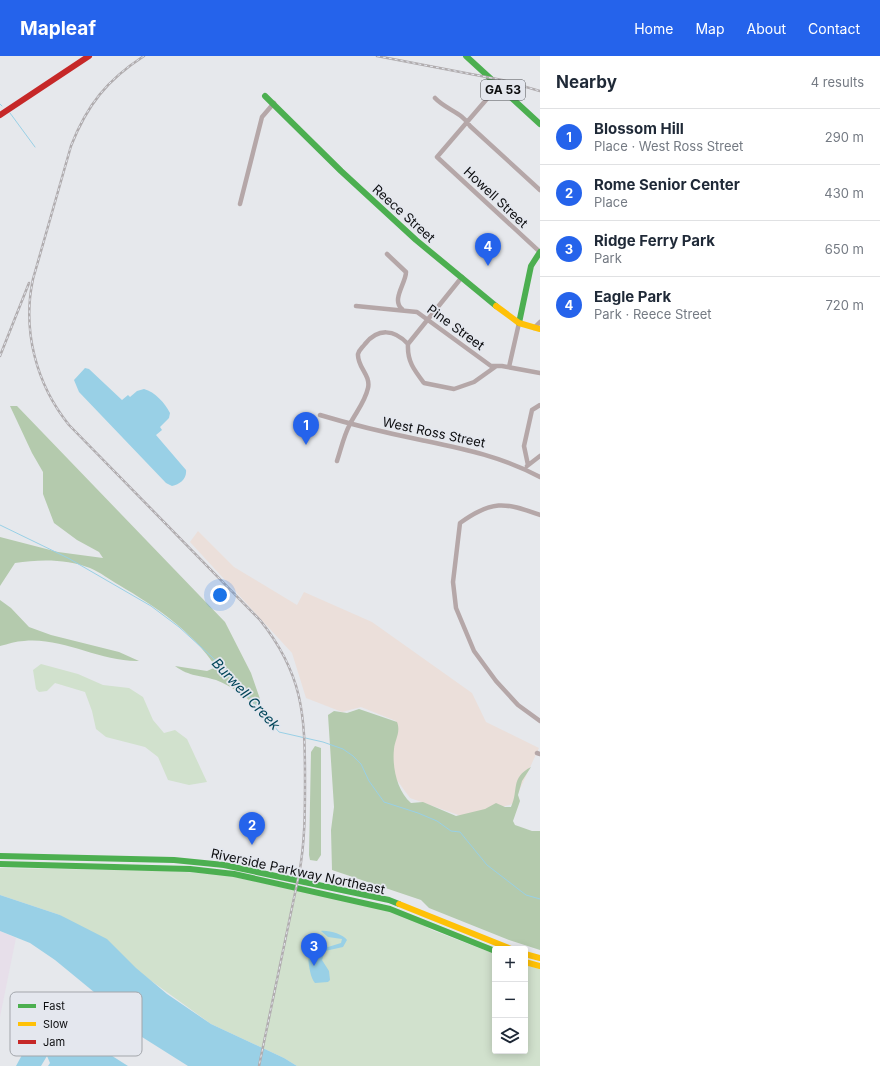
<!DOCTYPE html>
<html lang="en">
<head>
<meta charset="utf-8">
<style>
	:root { --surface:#fff; --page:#f6f6f7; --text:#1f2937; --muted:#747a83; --line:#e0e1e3; --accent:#2563eb }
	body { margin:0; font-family:Inter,sans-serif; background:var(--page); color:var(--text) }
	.controls { position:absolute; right:12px; bottom:12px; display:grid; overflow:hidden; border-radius:4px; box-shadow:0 2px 10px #0003 }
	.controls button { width:36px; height:36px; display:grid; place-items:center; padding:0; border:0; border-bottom:1px solid var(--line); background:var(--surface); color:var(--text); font:20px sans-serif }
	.you { position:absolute; left:220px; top:539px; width:14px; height:14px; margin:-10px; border:3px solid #fff; border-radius:50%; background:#1a73e8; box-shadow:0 0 0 6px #1a73e833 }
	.badge { display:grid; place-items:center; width:26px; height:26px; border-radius:50%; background:var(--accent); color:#fff; font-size:13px; font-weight:700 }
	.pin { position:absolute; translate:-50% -33px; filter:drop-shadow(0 1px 2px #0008) }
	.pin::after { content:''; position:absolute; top:21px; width:14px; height:12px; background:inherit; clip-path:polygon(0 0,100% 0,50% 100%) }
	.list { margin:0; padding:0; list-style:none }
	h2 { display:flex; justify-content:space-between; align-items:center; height:52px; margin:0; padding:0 16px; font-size:17px }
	h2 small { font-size:13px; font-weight:400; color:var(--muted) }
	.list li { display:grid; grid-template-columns:26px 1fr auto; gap:12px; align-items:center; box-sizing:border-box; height:56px; padding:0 16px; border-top:1px solid var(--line) }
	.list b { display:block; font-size:15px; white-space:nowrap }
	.list p { margin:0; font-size:13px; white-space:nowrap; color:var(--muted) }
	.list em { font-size:13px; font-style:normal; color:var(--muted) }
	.icon { flex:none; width:22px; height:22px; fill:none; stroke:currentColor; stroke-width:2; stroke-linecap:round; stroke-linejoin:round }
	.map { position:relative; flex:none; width:540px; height:1010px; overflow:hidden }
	header { display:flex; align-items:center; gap:24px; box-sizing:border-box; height:56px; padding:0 20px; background:var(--accent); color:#fff }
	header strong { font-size:19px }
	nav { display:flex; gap:22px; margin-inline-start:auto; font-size:14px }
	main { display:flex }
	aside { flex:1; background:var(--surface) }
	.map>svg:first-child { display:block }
	.industrial { fill:#ebdfda }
	.education { fill:#e7dfea }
	.green { fill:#d1e1cd }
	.forest { fill:#b4caad }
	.water { fill:#99d0e6 }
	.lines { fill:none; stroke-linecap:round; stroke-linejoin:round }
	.stream { stroke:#99d0e6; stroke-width:1 }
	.street { stroke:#b5a7a8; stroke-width:4.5 }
	.fast { stroke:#4caf50; stroke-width:6 }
	.slow { stroke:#ffc107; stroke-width:6 }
	.jam { stroke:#c62828; stroke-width:6 }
	.rail-casing { stroke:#b0acae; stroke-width:2.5 }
	.rail { stroke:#e4e7ee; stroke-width:1; stroke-dasharray:3; stroke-linecap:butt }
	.labels { text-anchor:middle; stroke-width:3.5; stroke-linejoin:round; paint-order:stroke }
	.shield { fill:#e4e7ee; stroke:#4d4e52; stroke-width:1 }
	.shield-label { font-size:12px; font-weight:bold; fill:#0c0d0f }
	.street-label { font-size:13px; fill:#0c0d0f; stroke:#e4e7ee }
	.water-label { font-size:14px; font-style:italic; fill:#004559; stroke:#e4e7ee }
	.key { fill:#e4e7ee; stroke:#a3a6ab; stroke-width:1 }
	.key-label { font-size:11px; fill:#0c0d0f }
</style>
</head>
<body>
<header>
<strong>Mapleaf</strong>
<nav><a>Home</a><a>Map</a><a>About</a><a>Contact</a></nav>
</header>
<main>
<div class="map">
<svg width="540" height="1010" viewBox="0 0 540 1010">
	<rect width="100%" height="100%" fill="#e6e8ec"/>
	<path class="industrial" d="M198,475L234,511L297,549L304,536L372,566L472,637L486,666L539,692L513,748L464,761L410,742L391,716L396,665L361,651L342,656L306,642L292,597L190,486Z"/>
	<path class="education" d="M0,875L16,882L0,961Z"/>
	<path class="green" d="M41,608L78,618L103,629L129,632L143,641L153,664L164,677L175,674L187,683L207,726L189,729L168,724L158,701L145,691L106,681L96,673L92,655L85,636L55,627L47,635L39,636L36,633L33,614Z
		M0,812L172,815L225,819L377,852C396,858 415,864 432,874L495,898V995H525V909L540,913V1010H297L284,1002L211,968L60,859L0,839Z"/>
	<path class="forest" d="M10,350H17L225,566L251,617L260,643L261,654C247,642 234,631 216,624C200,619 190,621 175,610L207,615L216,611C192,575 156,551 119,529C110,524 100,516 90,512C67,503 40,503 15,507L0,530V481L58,496L103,502L99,496L77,484L54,467L43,438V416L32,397Z
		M0,544L11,552L29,571L51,579L119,596L139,605C100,606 63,581 24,585C16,585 8,588 0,590Z
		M359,653L397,666C401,676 395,683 394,693C392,711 397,735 411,747L423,746L456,760L485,753L496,747L505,751H511C519,734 510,722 531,711L522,725L518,739L520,745L513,765L515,769L532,775H540V894L509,884L429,852L421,844L332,814L331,774L334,751L328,659L334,655L347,657Z
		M315,690L321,692V799L317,805L310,804L309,799L311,696Z"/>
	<path class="water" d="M85,312L89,313L122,344L128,339L130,341L137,335L144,333C155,336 165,347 170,357L169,362L160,371L162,374L156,379L186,414C187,423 180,428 172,430L166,427L79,336L74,324Z
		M0,839L60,859L107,883L136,912L167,938L211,968L284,1002L297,1010H188L142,981L111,950L55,904L30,887L0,875Z
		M321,875C328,874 343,878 347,884L343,891L325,895L322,904L329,915L330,924L328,926L315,927C310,922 307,902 309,895C309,891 313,887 315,883L328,891L341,887L342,883L328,881Z
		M53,956L67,964L98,991L128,1010H48L50,1007L47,1000L41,1010H16L41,964L45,959Z"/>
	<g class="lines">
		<path class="stream" d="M0,48L2,50
			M10,57L35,91
			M0,469L68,502L151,550L179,571L212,601L242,632L279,676L323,686L343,693L353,700L361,708L369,725L384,746L418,757L437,765L451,775L460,776L487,809L526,839L540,843"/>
		<path class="street" d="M498,30L437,101L540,196
			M435,42C445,53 463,57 470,70L540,134
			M240,148L262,61L274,47
			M387,198L406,216C406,227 391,244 402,253
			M462,221L408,288C407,305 414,314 424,327L454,333L474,326L495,311
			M356,250L417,256L491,310H502L540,317
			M534,272L540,266
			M509,311L519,267
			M320,359C353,369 387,377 421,384C464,393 500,400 540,421
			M337,405C341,393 344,379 350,368C356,356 365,346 368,332C371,319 357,311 358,298C359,294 362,292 365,288C378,272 394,273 408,288
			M528,409L524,390L532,354L540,349
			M527,410L540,400
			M540,459C504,446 492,444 460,467L453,526L456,552L474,595L496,625L518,649L540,665
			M537,697L540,698"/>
		<path class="fast" d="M466,0L540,68
			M265,40L341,115L416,184L496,250
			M519,267L531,210L540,196
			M0,800L174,804L224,809L389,844L399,848
			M0,808L190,813L234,818L390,853L495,895"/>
		<path class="slow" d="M496,250L519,267L540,273
			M399,848L511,893
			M525,898L540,902
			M525,906L540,910"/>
		<path class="jam" d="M0,59L89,0"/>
		<g class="rail-casing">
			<path id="rail" d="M144,0C107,24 87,49 71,90L33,223C22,274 36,328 69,369L260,564C303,618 305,658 305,724C305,756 305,787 299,818L259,1010
				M377,0L502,24L540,35
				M0,300L29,227"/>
		</g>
		<use href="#rail" class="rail"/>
	</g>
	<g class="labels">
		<rect class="shield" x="481" y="24" width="44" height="20" rx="3"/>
		<g class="shield-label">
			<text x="503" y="38">GA 53</text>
		</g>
		<g class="street-label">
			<text transform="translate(496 141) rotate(43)" y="5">Howell Street</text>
			<text transform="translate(404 157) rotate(42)" y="5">Reece Street</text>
			<text transform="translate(456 271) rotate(36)" y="5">Pine Street</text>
			<text transform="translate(434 376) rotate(12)" y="5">West Ross Street</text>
			<text transform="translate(298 815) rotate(12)" y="5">Riverside Parkway Northeast</text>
		</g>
		<g class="water-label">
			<text transform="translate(246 638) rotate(47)" y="5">Burwell Creek</text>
		</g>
	</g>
	<rect x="10" y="936" width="132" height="64" rx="6" class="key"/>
	<rect x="18" y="948" width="18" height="4" fill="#4caf50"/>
	<rect x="18" y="966" width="18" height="4" fill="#ffc107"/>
	<rect x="18" y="984" width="18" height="4" fill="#c62828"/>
	<g class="key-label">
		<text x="43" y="954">Fast</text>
		<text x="43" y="972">Slow</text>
		<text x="43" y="990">Jam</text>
	</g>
</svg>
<div class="controls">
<button>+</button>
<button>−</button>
<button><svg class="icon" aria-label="layers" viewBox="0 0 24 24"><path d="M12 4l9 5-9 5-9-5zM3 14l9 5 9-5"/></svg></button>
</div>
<div class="you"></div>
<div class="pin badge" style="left:306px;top:389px">1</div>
<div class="pin badge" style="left:252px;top:789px">2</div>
<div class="pin badge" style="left:314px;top:910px">3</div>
<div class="pin badge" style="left:488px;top:210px">4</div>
</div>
<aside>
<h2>Nearby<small>4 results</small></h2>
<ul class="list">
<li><span class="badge">1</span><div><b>Blossom Hill</b><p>Place · West Ross Street</p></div><em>290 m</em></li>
<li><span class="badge">2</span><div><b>Rome Senior Center</b><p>Place</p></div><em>430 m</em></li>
<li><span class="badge">3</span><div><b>Ridge Ferry Park</b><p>Park</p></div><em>650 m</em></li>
<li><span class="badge">4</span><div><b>Eagle Park</b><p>Park · Reece Street</p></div><em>720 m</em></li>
</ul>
</aside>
</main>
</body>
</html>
